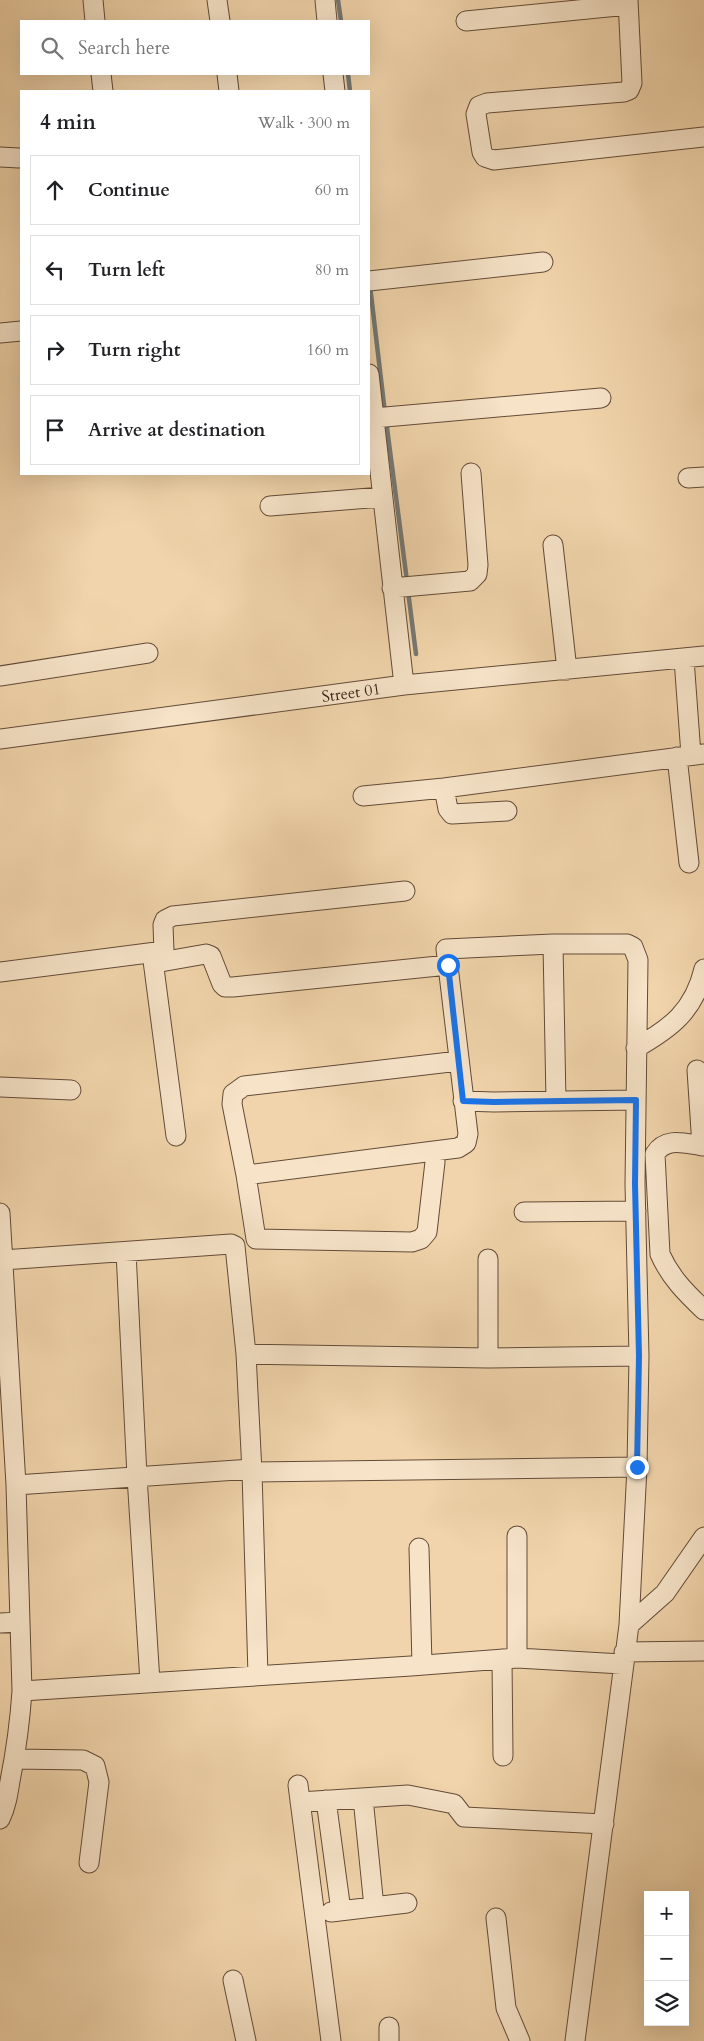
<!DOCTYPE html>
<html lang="en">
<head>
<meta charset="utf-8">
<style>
	:root { --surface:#fff; --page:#f2f2f2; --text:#202124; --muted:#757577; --line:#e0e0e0 }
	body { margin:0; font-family:Cardo,serif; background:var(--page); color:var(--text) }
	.controls { position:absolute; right:15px; bottom:15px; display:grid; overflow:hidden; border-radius:0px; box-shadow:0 5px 20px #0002 }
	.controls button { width:45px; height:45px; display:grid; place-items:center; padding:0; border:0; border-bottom:1px solid var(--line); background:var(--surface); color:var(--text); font:25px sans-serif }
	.stop { position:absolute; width:15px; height:15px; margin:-11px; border:4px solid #1a73e8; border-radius:50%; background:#fff }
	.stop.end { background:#1a73e8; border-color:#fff; box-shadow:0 1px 5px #0008 }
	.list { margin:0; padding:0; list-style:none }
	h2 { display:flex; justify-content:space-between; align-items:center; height:65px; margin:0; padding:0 20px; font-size:21px }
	h2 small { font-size:16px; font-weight:400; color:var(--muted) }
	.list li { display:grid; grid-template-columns:32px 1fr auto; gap:15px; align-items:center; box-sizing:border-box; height:70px; margin:0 10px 10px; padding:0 10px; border:1px solid var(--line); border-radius:0px }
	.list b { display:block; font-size:19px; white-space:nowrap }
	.list em { font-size:16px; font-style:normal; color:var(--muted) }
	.icon { flex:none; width:28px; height:28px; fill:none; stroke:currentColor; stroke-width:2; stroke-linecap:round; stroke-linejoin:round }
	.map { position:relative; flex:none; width:704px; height:2041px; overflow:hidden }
	.search { position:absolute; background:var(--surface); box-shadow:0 5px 20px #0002; left:20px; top:20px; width:350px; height:55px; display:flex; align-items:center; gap:12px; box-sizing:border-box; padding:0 18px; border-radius:0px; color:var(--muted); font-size:19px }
	.panel { position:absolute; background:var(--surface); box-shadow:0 5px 20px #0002; left:20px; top:90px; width:350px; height:385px; border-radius:0px }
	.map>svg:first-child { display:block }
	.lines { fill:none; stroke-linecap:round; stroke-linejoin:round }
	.stream { stroke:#757873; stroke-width:4.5 }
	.minor-casing { stroke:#634b38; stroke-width:21 }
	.minor { stroke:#f6e3c8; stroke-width:19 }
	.route { stroke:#1a73e8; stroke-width:6 }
	.labels { text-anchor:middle; stroke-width:4; stroke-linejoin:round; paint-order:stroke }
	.street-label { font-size:16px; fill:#341d11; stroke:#f6e3c8 }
</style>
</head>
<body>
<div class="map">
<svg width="704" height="2041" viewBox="0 0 704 2041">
	<rect width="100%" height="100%" fill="#f1d4ab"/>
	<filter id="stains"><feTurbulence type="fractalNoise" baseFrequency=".004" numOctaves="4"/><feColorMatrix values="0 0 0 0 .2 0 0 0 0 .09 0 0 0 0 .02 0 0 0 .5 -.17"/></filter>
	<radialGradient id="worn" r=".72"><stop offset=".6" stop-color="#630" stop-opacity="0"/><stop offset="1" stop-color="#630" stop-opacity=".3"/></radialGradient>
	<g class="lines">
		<path class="stream" d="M338,0L341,21
			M348,74L350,91
			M370,286L385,413
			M386,420L407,581
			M408,591L416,654"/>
		<g class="minor-casing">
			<path id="minor" d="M93,0L95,21
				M217,0L220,21
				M325,0L327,21
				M628,0L632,83L629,90L624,92L487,103L479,106L476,114L482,152L485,157L494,160L704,137
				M466,21L628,5
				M101,74L103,91
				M227,74L229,91
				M333,74L335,91
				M0,157L19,158
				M369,281L543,262
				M0,333L21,331
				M369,374L404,685
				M374,418L601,398
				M688,478L704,477
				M270,506L382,497
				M553,545L567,670
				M392,588L470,581L477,574L478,565L471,473
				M684,659L691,755
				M0,676L148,653
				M0,739L404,685L704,656
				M677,757L689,863
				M444,788L448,809L452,814L507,811
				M363,796L444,788L704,754
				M553,944H627L633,947L638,960L635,1184L639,1356L637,1467L629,1625L575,2041
				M152,953L176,1136
				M155,963L206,954L211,956L222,984L225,987H233L448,965
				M0,972L164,951L163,925L165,920L173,916L405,891
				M636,1048C671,1028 694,1011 704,969
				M697,1070L702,1146
				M0,1087L71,1090
				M463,1101L494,1102L636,1100
				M704,1146C686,1144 666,1136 655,1154L660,1254C670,1277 686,1293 704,1310
				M434,1151L458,1148L466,1143L468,1134L446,949L553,944L556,1101
				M246,1175L434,1151L435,1162L427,1232L421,1239L412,1242L256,1239L246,1175L232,1104L233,1094L244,1086L459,1061
				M524,1212L636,1211
				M0,1213L16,1485L22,1691C20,1721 16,1751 10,1781C8,1794 6,1807 0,1819
				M126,1252L137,1476L150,1682
				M3,1260L231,1244L235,1246L246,1354L252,1472L258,1675
				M246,1354L488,1358L639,1356
				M488,1358V1259
				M252,1472L637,1467
				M16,1485L252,1469
				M517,1536V1658
				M419,1548L422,1665
				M0,1623L19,1622
				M629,1625L665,1593L704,1537
				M624,1652L704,1651
				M502,1659L503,1756
				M22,1691L411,1666L517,1658L622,1664
				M15,1759L83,1760L95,1766L99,1782L89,1863
				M298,1785L331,2041
				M363,1798L374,1907
				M326,1800L341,1911
				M300,1802L408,1795L454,1804L464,1817L604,1824
				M331,1912L407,1903
				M496,1918L506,2008L520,2041
				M233,1980L246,2041
				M389,2027V2041"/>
		</g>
		<use href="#minor" class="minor"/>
	</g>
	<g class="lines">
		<path class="route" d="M448,965L463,1101L494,1102L636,1100L635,1184L639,1356L637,1467"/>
	</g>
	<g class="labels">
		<g class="street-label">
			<text transform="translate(351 692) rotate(-8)" y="6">Street 01</text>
		</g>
	</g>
	<rect width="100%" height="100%" filter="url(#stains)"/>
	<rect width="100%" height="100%" fill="url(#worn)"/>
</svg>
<div class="controls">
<button>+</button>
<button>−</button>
<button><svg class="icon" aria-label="layers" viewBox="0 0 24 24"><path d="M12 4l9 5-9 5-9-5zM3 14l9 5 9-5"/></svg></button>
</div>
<div class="stop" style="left:448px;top:965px"></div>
<div class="stop end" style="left:637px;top:1467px"></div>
<div class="search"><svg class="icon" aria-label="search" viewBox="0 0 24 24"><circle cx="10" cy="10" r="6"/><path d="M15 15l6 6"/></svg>Search here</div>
<section class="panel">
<h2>4 min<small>Walk · 300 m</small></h2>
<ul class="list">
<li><svg class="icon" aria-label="ahead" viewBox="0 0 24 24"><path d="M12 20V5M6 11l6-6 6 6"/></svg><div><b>Continue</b></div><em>60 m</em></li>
<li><svg class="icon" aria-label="left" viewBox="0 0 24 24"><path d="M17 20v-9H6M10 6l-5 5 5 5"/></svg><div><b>Turn left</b></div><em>80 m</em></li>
<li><svg class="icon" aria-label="right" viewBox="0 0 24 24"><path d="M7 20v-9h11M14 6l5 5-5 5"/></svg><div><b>Turn right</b></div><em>160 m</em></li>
<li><svg class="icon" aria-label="arrive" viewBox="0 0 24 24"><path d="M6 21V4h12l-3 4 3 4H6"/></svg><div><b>Arrive at destination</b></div></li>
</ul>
</section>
</div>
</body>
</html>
